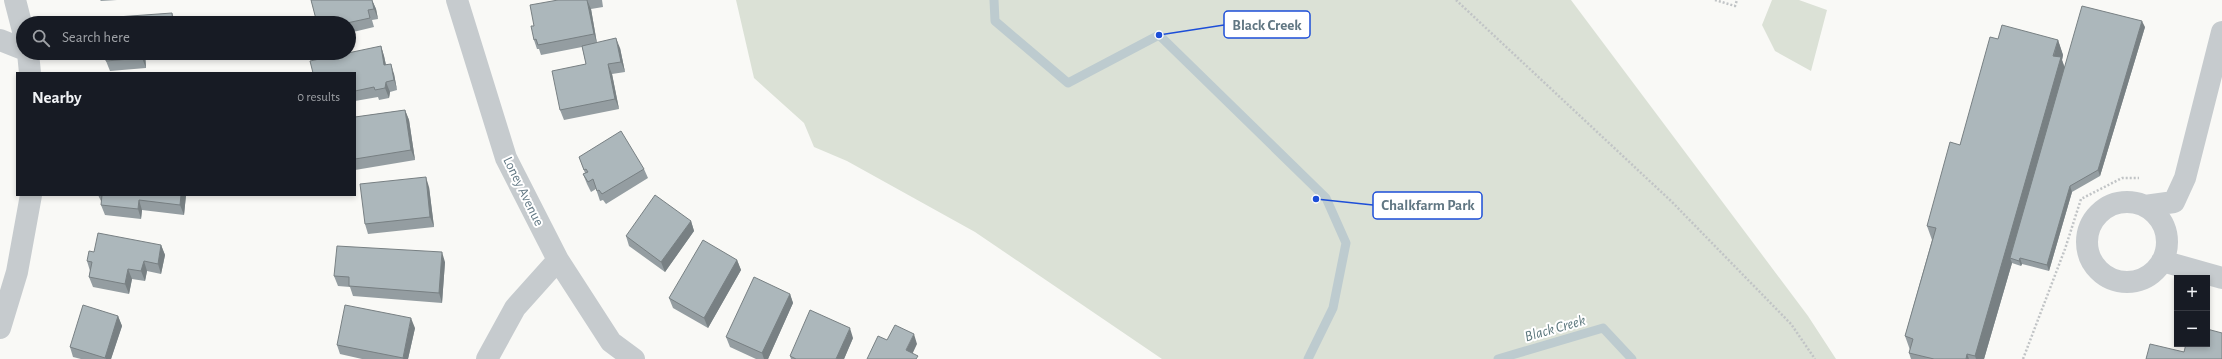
<!DOCTYPE html>
<html lang="en">
<head>
<meta charset="utf-8">
<style>
	:root { --surface:#171b24; --page:#20242c; --text:#f1f3f6; --muted:#9ea1a6; --line:#363941 }
	body { margin:0; font-family:"Alegreya Sans",sans-serif; background:var(--page); color:var(--text) }
	.controls { position:absolute; right:12px; bottom:12px; display:grid; overflow:hidden; border-radius:0px; box-shadow:0 2px 6px #0003 }
	.controls button { width:36px; height:36px; display:grid; place-items:center; padding:0; border:0; border-bottom:1px solid var(--line); background:var(--surface); color:var(--text); font:20px sans-serif }
	.list { margin:0; padding:0; list-style:none }
	h2 { display:flex; justify-content:space-between; align-items:center; height:52px; margin:0; padding:0 16px; font-size:17px }
	h2 small { font-size:13px; font-weight:400; color:var(--muted) }
	.icon { flex:none; width:22px; height:22px; fill:none; stroke:currentColor; stroke-width:2; stroke-linecap:round; stroke-linejoin:round }
	.map { position:relative; flex:none; width:2222px; height:359px; overflow:hidden }
	.search { position:absolute; background:var(--surface); box-shadow:0 2px 6px #0003; left:16px; top:16px; width:340px; height:44px; display:flex; align-items:center; gap:10px; box-sizing:border-box; padding:0 14px; border-radius:22px; color:var(--muted); font-size:15px }
	.panel { position:absolute; background:var(--surface); box-shadow:0 2px 6px #0003; left:16px; top:72px; width:340px; height:124px; border-radius:0px }
	.map>svg:first-child { display:block }
	.green { fill:#dbe1d6 }
	.lines { fill:none; stroke-linecap:round; stroke-linejoin:round }
	.stream { stroke:#bdcbcf; stroke-width:9 }
	.path { stroke:#c1c4c6; stroke-width:2.5; stroke-dasharray:2 2; stroke-linecap:butt }
	.minor { stroke:#c6cbce; stroke-width:22 }
	.wall { fill:#949da1 }
	.shaded-wall { fill:#788083 }
	.building { fill:#acb7bb; stroke:#788083 }
	.labels { text-anchor:middle; stroke-width:4; stroke-linejoin:round; paint-order:stroke }
	.street-label { font-size:14px; fill:#617783; stroke:#fff }
	.water-label { font-size:15px; font-style:italic; fill:#5c777d; stroke:#fff }
	.leader { fill:none; stroke:#1d4ed8; stroke-width:1.5 }
	.callout-dot { fill:#1d4ed8; stroke:#fff; stroke-width:1.5 }
	.callout { fill:#fff; stroke:#1d4ed8; stroke-width:1.5 }
	.callout-label { font-size:15px; text-anchor:middle; font-weight:bold; fill:#617783 }
</style>
</head>
<body>
<div class="map">
<svg width="2222" height="359" viewBox="0 0 2222 359">
	<rect width="100%" height="100%" fill="#f9f9f6"/>
	<path class="green" d="M736,0H1571L1808,316L1836,359H1162L975,232L847,161L814,147L804,123L754,78Z
		M1772,0H1799L1827,10L1811,71L1775,51L1762,25Z"/>
	<g class="lines">
		<path class="stream" d="M994,0L995,21L1068,83L1159,35L1326,198L1346,243L1333,308L1308,359
			M1498,359L1603,328L1632,359"/>
		<path class="path" d="M1456,0L1671,201L1791,324L1815,359
			M1715,0L1735,6L1737,0
			M2023,359L2065,249L2081,199L2122,178H2139"/>
		<path class="minor" d="M15,0L23,31
			M457,0L506,158L558,260L611,342L634,359
			M0,40L23,49
			M28,53L30,73
			M2087 242a40 40 0 1 1 80 0a40 40 0 1 1-80 0Z
			M2145,206L2174,202L2185,178L2222,32
			M2162,261L2222,278
			M0,328L17,272L31,195
			M487,359L515,308L558,260"/>
	</g>
	<path class="wall" d="M100,0H117L101,1Z
		M311,0H372L376,9L378,19L372,20L374,27L349,33V23H317Z
		M558,0H602L603,7L591,9L597,43L620,48L625,72L612,74L619,109L564,120L560,110L586,64L582,47L541,55L539,49H537L534,40V26Z
		M2145,27L2100,176L2072,192L2049,271L2022,264L2021,266L2012,263L1984,359H1911L1909,353L1910,350L1905,336L1932,240L1927,226L1960,145L1998,39L2058,40L2063,55L2062,60L2065,68Z
		M381,46L384,56L386,65L394,74L397,90L390,92L389,98L379,100L378,97L355,101V73Z
		M102,53H145L146,68L110,71L106,61V58H103Z
		M405,110L409,120L415,160L355,170V117Z
		M579,157L644,169L648,178L606,204L603,200L600,201L596,189L591,192L587,184L583,174L585,173Z
		M429,187L434,227L368,234L365,224Z
		M98,195H186L184,215L142,210L141,219L105,215L101,205L102,201H101Z
		M691,221L694,231L665,272L629,246L626,236Z
		M161,245L165,255L161,274L147,271L145,281L132,279L129,294L93,287L89,277L90,271L87,261L94,252Z
		M737,260L741,270L708,328L673,308L669,298Z
		M445,262L442,303L353,296L350,287L338,286L334,276Z
		M790,294L793,303L768,359H756L730,347L726,337Z
		M118,316L122,326L111,359H81L73,357L70,347Z
		M415,328L408,359H362L340,354L337,345Z
		M853,338L844,359H791L790,356Z"/>
	<path class="shaded-wall" d="M372,0L376,9L378,19L374,9Z
		M587,0L591,9L597,44L594,34Z
		M172,13L176,23H173Z
		M2142,21L2145,27L2100,176L2098,170Z
		M616,38L620,48L625,72L621,62Z
		M2058,40L2063,55L2062,60L2066,72L2010,258L2012,263L1984,359H1976L1975,356Z
		M381,46L384,56L388,75L384,65Z
		M142,53H145L146,68L142,58Z
		M391,64L394,74L397,90L394,80Z
		M608,64L612,74L619,109L615,99Z
		M386,82L390,92L389,98L385,88Z
		M405,110L409,120L415,160L411,150Z
		M426,177L429,187L434,227L430,217Z
		M2070,186L2072,192L2049,271L2047,265Z
		M181,195H186L184,215L180,205Z
		M139,200L142,210L141,219L138,209Z
		M691,221L694,231L665,272L661,262Z
		M161,245L165,255L161,274L158,264Z
		M442,252L445,262L442,303L439,293Z
		M2020,258L2022,264L2021,266L2019,261Z
		M737,260L741,270L708,328L704,318Z
		M144,261L147,271L145,281L141,271Z
		M128,269L132,279L129,294L125,284Z
		M790,294L793,303L768,359H764L762,353Z
		M118,316L122,326L111,359H106L105,358Z
		M411,318L415,328L408,359H403Z
		M850,328L853,338L844,359H836Z
		M914,334L917,344L910,359L906,350Z
		M1967,354L1969,359H1966Z"/>
	<path class="building" d="M311,0H372L374,9L368,10L370,18L347,23H317Z
		M558,0H587L594,34L538,45L536,39L534,40L531,26H534L530,5Z
		M2082,6L2142,21L2098,170L2070,186L2047,265L2020,258L2019,261L2010,258Z
		M172,13L173,23H103V18Z
		M2002,25L2058,40L2053,56L2061,57L2006,249L1975,356L1967,354L1966,359H1934L1909,353L1913,339L1905,336L1936,228L1927,226L1950,142L1960,145L1990,37L1998,39Z
		M616,38L621,62L608,64L615,99L560,110L552,71L586,64L582,46Z
		M381,46L384,65L391,64L394,80L386,82L385,88L375,90L374,87L355,91V73H313L310,61Z
		M106,53H142V58L106,61Z
		M405,110L411,150L355,159V117Z
		M621,131L644,169L602,194L599,190L597,191L593,179L588,182L583,174L588,172L586,169L584,170L579,157Z
		M426,177L430,217L365,224L360,184Z
		M102,195H181L180,205L139,200L138,209L101,205Z
		M655,195L691,221L661,262L626,236Z
		M98,233L161,245L158,264L144,261L141,271L128,269L125,284L89,277L92,262L87,261L89,251L94,252Z
		M703,240L737,260L704,318L669,298Z
		M337,246L442,252L439,293L349,286V277L334,276Z
		M754,277L790,294L762,353L726,337Z
		M83,305L118,316L105,358L70,347Z
		M345,305L411,318L403,358L337,345Z
		M810,310L850,328L836,359H796L790,356Z
		M895,325L914,334L906,350L918,356L916,359H867L878,336L887,340Z
		M2207,329L2222,333V359H2146L2150,344L2184,352L2186,344H2207Z"/>
	<g class="labels">
		<g class="street-label">
			<text transform="translate(524 191) rotate(64)" y="5">Loney Avenue</text>
		</g>
		<g class="water-label">
			<text transform="translate(1555 328) rotate(-16)" y="5">Black Creek</text>
		</g>
	</g>
	<path class="leader" d="M1159 35L1224 25M1316 199L1373 205"/>
	<g class="callout-dot">
		<circle cx="1159" cy="35" r="4"/>
		<circle cx="1316" cy="199" r="4"/>
	</g>
	<g class="callout">
		<rect x="1224" y="11" width="86" height="27" rx="4"/>
		<rect x="1373" y="192" width="109" height="27" rx="4"/>
	</g>
	<g class="callout-label">
		<text x="1267" y="30">Black Creek</text>
		<text x="1428" y="210">Chalkfarm Park</text>
	</g>
</svg>
<div class="controls">
<button>+</button>
<button>−</button>
</div>
<div class="search"><svg class="icon" aria-label="search" viewBox="0 0 24 24"><circle cx="10" cy="10" r="6"/><path d="M15 15l6 6"/></svg>Search here</div>
<section class="panel">
<h2>Nearby<small>0 results</small></h2>
<ul class="list">
</ul>
</section>
</div>
</body>
</html>
